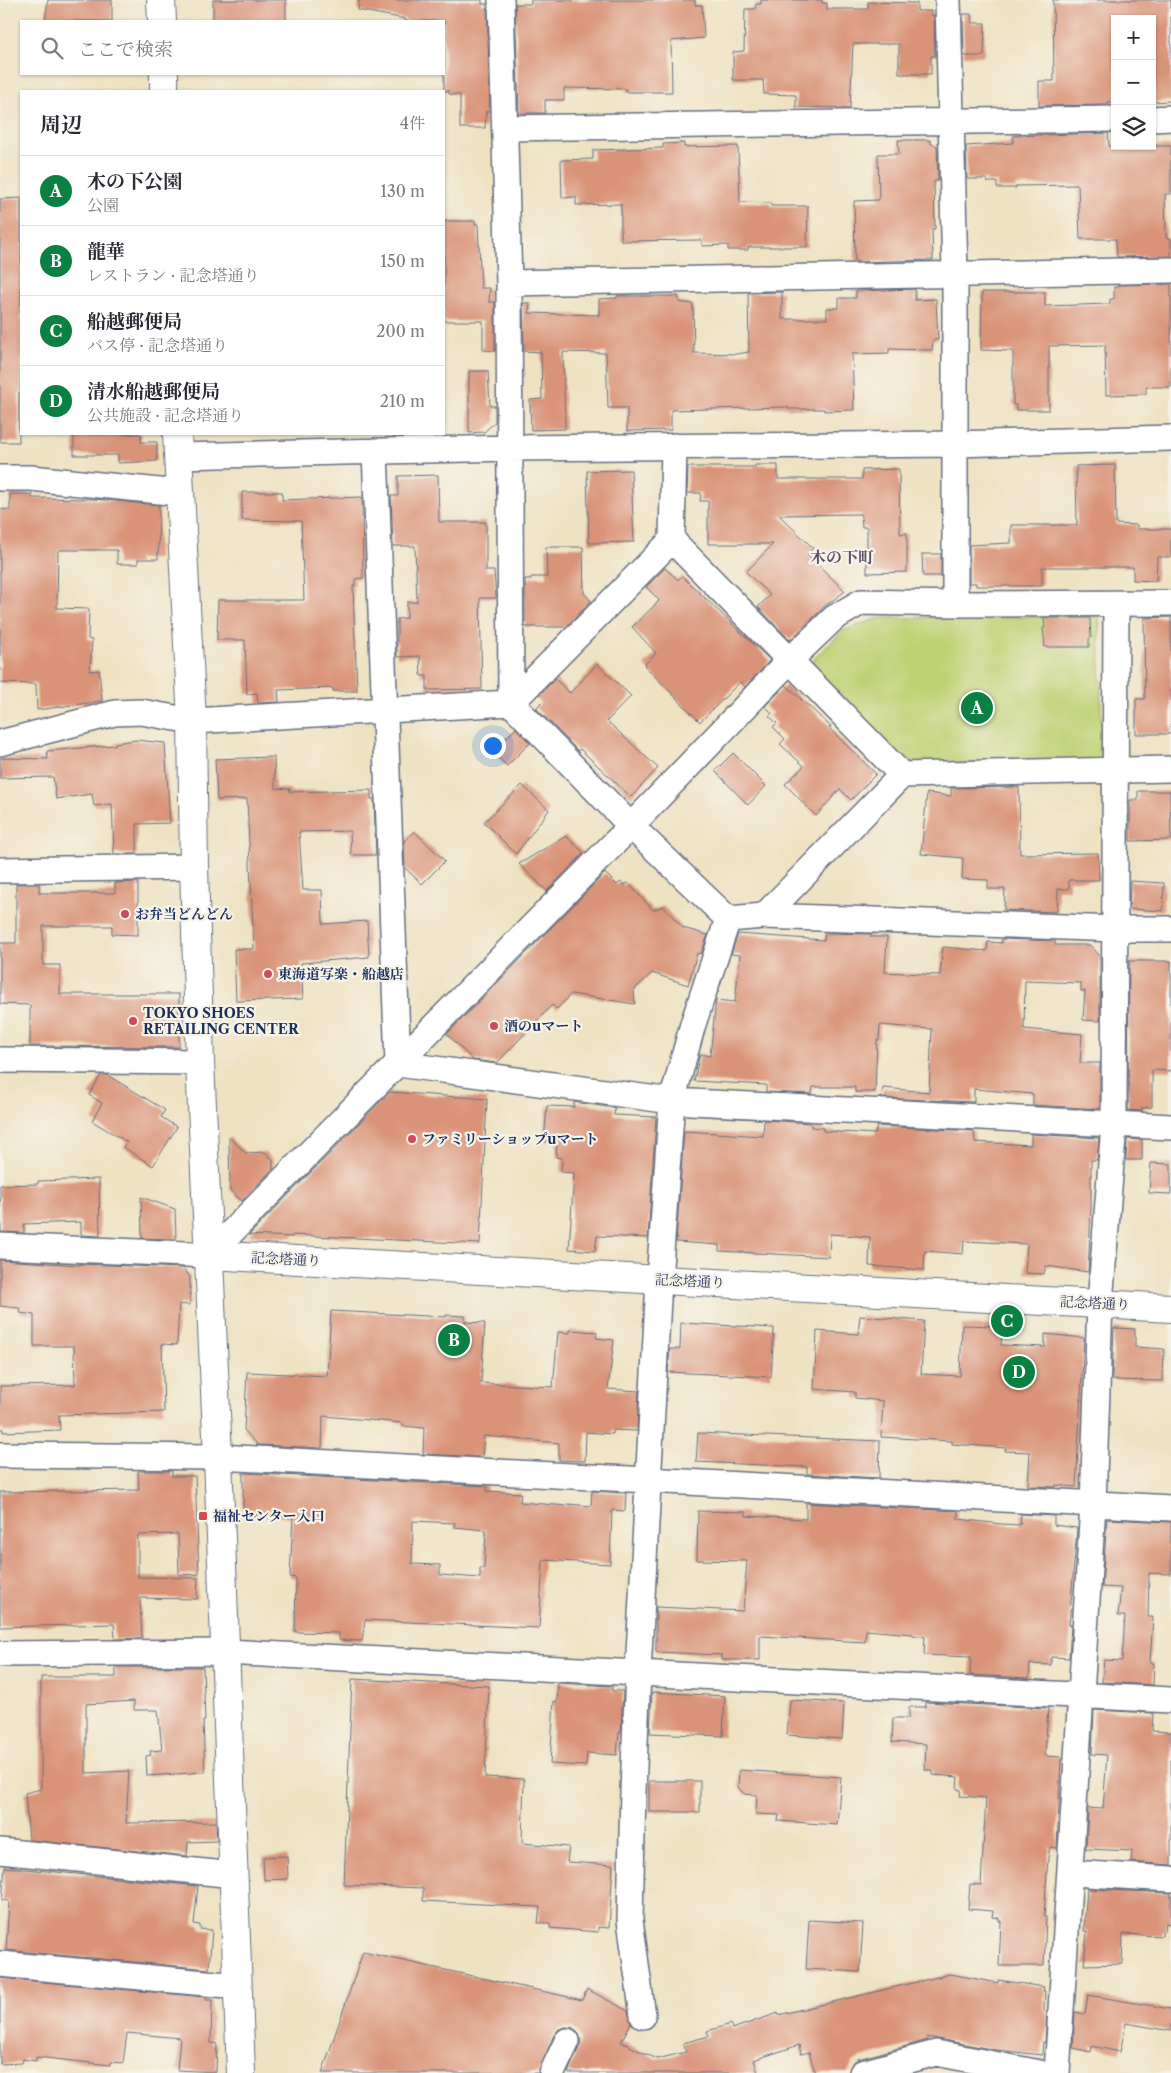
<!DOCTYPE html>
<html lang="ja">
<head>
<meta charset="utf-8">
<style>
	:root { --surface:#fff; --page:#f2f2f3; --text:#2b2b33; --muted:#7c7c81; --line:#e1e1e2; --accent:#0b8043 }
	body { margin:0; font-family:"Libre Caslon Text","Noto Serif JP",serif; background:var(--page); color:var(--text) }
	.controls { position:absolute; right:15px; top:15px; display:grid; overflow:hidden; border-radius:0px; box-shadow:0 1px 4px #0004 }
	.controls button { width:45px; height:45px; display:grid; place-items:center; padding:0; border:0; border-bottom:1px solid var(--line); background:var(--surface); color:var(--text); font:25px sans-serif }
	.you { position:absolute; left:492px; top:745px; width:18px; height:18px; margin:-12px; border:4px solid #fff; border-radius:50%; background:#1a73e8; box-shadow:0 0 0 8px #1a73e833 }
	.badge { display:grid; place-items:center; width:32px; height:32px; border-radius:50%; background:var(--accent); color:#fff; font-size:16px; font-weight:700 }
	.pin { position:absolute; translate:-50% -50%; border:2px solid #fff; box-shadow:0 1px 5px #0006 }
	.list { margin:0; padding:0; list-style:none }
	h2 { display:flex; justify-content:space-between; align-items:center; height:65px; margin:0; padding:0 20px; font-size:21px }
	h2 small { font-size:16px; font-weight:400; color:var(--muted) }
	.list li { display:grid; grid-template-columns:32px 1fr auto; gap:15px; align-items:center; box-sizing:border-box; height:70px; padding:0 20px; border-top:1px solid var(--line) }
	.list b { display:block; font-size:19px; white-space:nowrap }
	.list p { margin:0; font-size:16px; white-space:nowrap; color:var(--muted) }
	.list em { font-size:16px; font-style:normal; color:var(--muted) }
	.icon { flex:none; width:28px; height:28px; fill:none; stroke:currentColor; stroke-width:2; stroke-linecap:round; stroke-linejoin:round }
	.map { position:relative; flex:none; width:1171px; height:2073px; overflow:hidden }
	.search { position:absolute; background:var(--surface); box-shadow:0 1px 4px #0004; left:20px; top:20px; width:425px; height:55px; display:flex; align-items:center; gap:12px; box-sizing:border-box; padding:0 18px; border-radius:0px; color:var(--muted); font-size:19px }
	.panel { position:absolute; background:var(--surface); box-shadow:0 1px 4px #0004; left:20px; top:90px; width:425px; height:345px; border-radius:0px }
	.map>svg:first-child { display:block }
	.green { fill:#bfd174; stroke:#6d8069 }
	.building { fill:#d99378; fill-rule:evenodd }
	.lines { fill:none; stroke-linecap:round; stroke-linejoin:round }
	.minor-casing { stroke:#656e81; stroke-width:28 }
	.tertiary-casing { stroke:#656e81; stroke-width:30 }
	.minor { stroke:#fff; stroke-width:25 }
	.tertiary { stroke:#fff; stroke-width:28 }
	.poi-dot { fill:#d1495b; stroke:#f7f3e8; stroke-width:2 }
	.labels { text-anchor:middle; stroke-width:4.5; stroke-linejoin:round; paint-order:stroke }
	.poi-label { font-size:14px; font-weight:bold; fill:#1b2f5e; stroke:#f7f3e8; text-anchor:start }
	.street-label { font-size:14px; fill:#1b2f5e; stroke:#f7f3e8 }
	.quarter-label { font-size:16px; font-weight:bold; fill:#5e5267; stroke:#f7f3e8 }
</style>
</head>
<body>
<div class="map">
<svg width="1171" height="2073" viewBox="0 0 1171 2073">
	<rect width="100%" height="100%" fill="#f7f3e8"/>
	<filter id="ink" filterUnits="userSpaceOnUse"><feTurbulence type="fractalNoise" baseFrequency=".02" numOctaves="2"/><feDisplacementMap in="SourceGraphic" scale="10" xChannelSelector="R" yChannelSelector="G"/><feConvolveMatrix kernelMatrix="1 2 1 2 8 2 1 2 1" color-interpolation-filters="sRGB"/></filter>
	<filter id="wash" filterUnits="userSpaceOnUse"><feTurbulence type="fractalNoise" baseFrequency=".0096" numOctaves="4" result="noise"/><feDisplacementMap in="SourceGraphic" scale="20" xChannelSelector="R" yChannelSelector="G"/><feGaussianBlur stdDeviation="1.12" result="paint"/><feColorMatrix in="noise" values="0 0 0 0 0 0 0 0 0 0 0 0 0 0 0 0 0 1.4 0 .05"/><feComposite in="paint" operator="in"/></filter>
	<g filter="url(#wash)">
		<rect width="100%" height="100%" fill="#eee2c3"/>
		<path class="green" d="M1099,616L1102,763L920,764L905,762L810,663L843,631L879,618Z"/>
		<g id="blocks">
			<path class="building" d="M48,0H112V21H45Z
				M213,0H286V21H213Z
				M359,0H482V4H487L490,111H486L485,128H460V95L449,94V91H444V21H405V19L358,10Z
				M531,0H695V5H702L704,38L671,41L672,92H626V89L564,88V100H545V113H520L519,112L515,4H531Z
				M761,0H822V3H827V9H868V2L917,3V11H931V15H934L935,56H931V74H899V44H853L850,108L796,107V95L764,94L763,80H733V52L744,51L745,9H755L756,4H761Z
				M1053,0H1171V101L1152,102V19H1115V102H1108V105L1039,106V81H1054Z
				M963,14H971L972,23H985L984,56H964Z
				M1108,133L1109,146H1171V194H1165L1166,238H1171V256L1117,257L1116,239H1080L1078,185L1016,186V188H997V182H987V179H967L966,146L1013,143V136Z
				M898,140H930L931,144L937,146L938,181H934L935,229H932L933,260L855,262L854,201L879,200L878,154H899Z
				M684,143V147L738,146L740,202L771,203V206H808L807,247H748V250H728V245L702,246V240L621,241V204L576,205V197L562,198L561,160L593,159V150L663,148V144Z
				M21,198V393H19V442H0V199Z
				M444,221H475V224H478L481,288H490L489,302H495V351L483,350V321H444Z
				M1171,284V387H1146V394L1106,395L1105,345L1049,346V410H1016V405H1013V351L981,350L982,292H1045V306L1110,304V299H1114V287H1118V285Z
				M915,289V300L936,299L938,340H933L932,350L889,349V353L852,354L854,410L824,411V409H788V407L671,410V430L627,431V408H608L606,353L563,352L565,429L531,430L530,400L542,399L541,352L524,351L523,303H530L529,313L599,315V299L617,298V296H678L679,302L693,304L694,353L737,354L749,352L748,293L782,292V319H827V308H839V298H856V291Z
				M469,371H488L490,406H495V422L484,432L469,433Z
				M74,434H141V442H157V461L118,463V455H74Z
				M755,465H778V479H862V470L899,469L900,534L907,533V572L867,573V527H862L861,514L779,515L813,548L807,554L845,591L824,607L790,640L758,607L770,595L746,572L773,544H708V501H700L701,493H687L688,467H755Z
				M1115,465L1116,524L1137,525V529H1171V557H1157L1156,581L1133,580V567H1042V586H976V583H969V545L1011,543V525H1077L1076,466Z
				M631,470L634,542L589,543L587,471Z
				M438,475L439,522H486V571H494L496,598H480L482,689L427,690V676H421L420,656L397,657V619L407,618V602H417L415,546H393L391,496H398V476Z
				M242,492H282V500L362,497L363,578L355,579V586H353L357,691H333V688L278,690L279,702L258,703L257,693L247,694L245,640H217L218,600H304L301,521L242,520Z
				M10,494H32V498L93,499L159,505L158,559H138V564H117V550H58L57,608L89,609L88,639L92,640L90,671L99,670L102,701L37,710L36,684L0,683V509L10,510Z
				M546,547H583L584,593L591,601L566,627H525V579H531V577H547Z
				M922,554H941V576H923Z
				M665,568L678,580L682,576L770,660L745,687L740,682L700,722L644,665L656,653L632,627L658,602L659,600L646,587Z
				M1171,617V734H1136V699H1145L1144,618Z
				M1044,618H1090L1091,638L1089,639V647H1045L1043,628H1045Z
				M597,664L631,696L607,721L658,768L631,797L580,749L578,751L536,708L541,703L536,698L555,679L570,693Z
				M786,685L831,727L829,728L876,774L851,800L840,789L816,816L785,784L804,766L780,744L785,739L773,727L777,723L769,716L772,713L765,706Z
				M516,728L530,743L507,766L492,752Z
				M136,740L165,743L170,823L137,824V854H114L112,804L94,806L92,794L56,799L53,777L0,778V758L48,759L47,751L115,745V743Z
				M733,753L766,786L748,805L715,771Z
				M274,757L275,788L290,789V792L371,790V799H374L376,855H351L350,831L299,832L303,890H322L323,924L367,921L369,957L301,963L303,999L236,1001L234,949H254L247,799L217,800L215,759Z
				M522,785L549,810L516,854L484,822Z
				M1019,787L1020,854L1098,853L1099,880H1069V889H1058L1057,912L1004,910L1005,889H988V880L962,879L963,858L921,854L927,793L951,796V788Z
				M1138,791H1170L1171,840L1130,841V800H1138Z
				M414,831L445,861L422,884L405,868L404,841Z
				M566,836L584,853L547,891L519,864Z
				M605,873L617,885L621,882L624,885L628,883L653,910L663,906L683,928L708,935L701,954L697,953L688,985L652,973L634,990L635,1004L571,994L557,1009L552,1005L497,1063L473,1060L447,1034Z
				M1130,881L1164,883L1163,911L1129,909Z
				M138,882V935L112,934V926H43V965H60V994H179V1047L30,1046V1005L0,1004V943H16V884H39V893H115V883Z
				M825,933L871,934V937H887L885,972L940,975L943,947L987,951L988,942L1002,943V939L1055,941V945H1090L1100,956V1021L1083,1020L1085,991H1081V983L1025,981L1024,1029L1082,1034L1080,1063H1100V1109L1033,1105V1094L974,1089V1102L881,1098L883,1088L929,1092L932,1029L880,1025L879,1040H877L875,1092H855V1087H813L812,1094L766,1092V1085L694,1081L700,1054L710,1056L716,1000L735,1002L740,955L731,954L738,934L824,940Z
				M1129,961H1171V1071L1152,1070V1107L1142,1108V1111L1128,1110Z
				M101,1075H107L165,1110L161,1117L177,1127L153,1166L123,1147L127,1142L92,1121L102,1103L89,1095Z
				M390,1092L487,1099L480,1244L293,1235L292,1237L249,1235Z
				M574,1102L615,1108L614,1115L656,1117L648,1238L597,1236L595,1251L569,1249L574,1173L561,1172L562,1158L556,1157L557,1142L544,1141L547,1106L574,1107Z
				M764,1120L811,1123V1127L823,1128V1131L875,1134L877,1126L974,1131L975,1142L1031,1145V1134L1099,1138L1097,1160H1091V1208L1088,1272L1046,1266L1044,1274L1025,1273L1027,1244L964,1241L963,1254L925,1251L924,1270L869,1266L870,1237L830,1234L829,1257L719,1251V1245L676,1242L684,1131L763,1136Z
				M229,1137L246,1153L265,1152L273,1160V1169L242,1201L230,1190Z
				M1127,1139L1142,1140V1160H1126Z
				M1151,1163L1171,1164V1194L1149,1193Z
				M99,1179L100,1236L81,1235V1222L24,1224V1233L1,1232L0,1185L38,1184V1181Z
				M141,1197L175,1209L176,1239L142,1238Z
				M0,1260L80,1265V1264L183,1268L190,1277V1305L179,1304L177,1345L162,1344L164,1412L59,1415L60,1430L3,1432V1429H0V1386L75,1385L74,1346H34V1315L20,1313L21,1309L19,1308L0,1306Z
				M331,1311L446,1317V1315L465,1316V1322L485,1323L481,1383L553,1387L558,1332L570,1333V1330L597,1332L596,1338L614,1340L608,1389L639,1391L637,1431L613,1430V1434L586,1432L585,1461L559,1460V1443L484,1436L482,1457L423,1454L424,1428L403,1426V1423L323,1416L322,1448L258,1445L244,1430L247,1372L327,1376Z
				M860,1316L924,1321L921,1374L960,1376L962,1325L996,1326V1332H1002L1001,1345L1045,1347V1334L1084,1338L1076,1487L1056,1485V1487L1028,1486L1030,1452L1005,1451L1006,1448L952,1444V1441L881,1437L883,1401L855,1398V1392L814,1389L817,1331L858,1334Z
				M681,1323L774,1328L771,1377L668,1372L670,1349H680Z
				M1114,1328L1135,1329V1347L1164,1349L1163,1381L1112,1380Z
				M698,1433L880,1441L879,1478L807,1474V1467L696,1462Z
				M138,1471H172V1476H195L199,1574L179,1575L178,1534L138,1535V1577L198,1578L197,1599L140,1598L142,1638L115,1639L114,1624L0,1627V1492L139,1490Z
				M243,1473L487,1486V1491L521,1493L520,1502L567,1506V1504L591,1506L592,1491L626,1493L625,1511L612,1510L610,1564L543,1560L539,1628L365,1620L362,1641L339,1640V1633L295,1632L296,1578L290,1577L293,1517L243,1516ZM413,1521L455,1523L454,1527L486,1530L484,1568H480V1578L440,1575V1565L412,1564Z
				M806,1503L958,1511V1519L1001,1524L1020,1525L1021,1514L1054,1516V1525L1077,1528L1069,1625H1071L1069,1658L1051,1657V1665L1030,1664L1029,1678L970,1675L971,1657L924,1655L925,1637L913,1635V1634L866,1630L865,1642L760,1636V1660H722V1655L656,1652V1607L743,1611L747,1561L697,1560L698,1511L746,1512V1516L806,1519Z
				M1107,1519L1171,1522V1574L1149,1573L1148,1617H1153L1150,1663H1154L1153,1685L1102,1682L1104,1660L1122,1661L1125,1616H1118L1121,1588L1102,1587Z
				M116,1667H203L205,1721H203L205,1772L147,1776L146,1756L151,1755L150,1751L162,1750L158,1710H134V1701L86,1704V1773L129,1771L126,1823L216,1822L217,1841L188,1842L187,1856L29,1840L25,1793L41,1789V1677H116Z
				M352,1679L489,1686L485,1777L524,1779L522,1843L569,1847L567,1862L613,1865L609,1928L598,1927V1932L550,1928V1923H538L540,1907L423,1901V1888L344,1885Z
				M558,1683L612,1686V1691H623L621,1732H619L617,1755L587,1753L586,1766L550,1764L554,1701L557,1702Z
				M652,1692L725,1696L723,1736L650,1733Z
				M790,1700L844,1703L842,1739L787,1735Z
				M926,1702L1048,1708L1045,1756L1061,1757L1057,1848L1050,1847L1048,1858L1044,1917H1046L1044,1966H999L1001,1921H999V1918L992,1917L993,1911L968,1909L970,1884L981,1885L986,1798L960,1796L961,1790L957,1789L958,1777L933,1775V1770H925L926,1744L892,1742L893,1718H909V1707H926Z
				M1094,1710L1153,1713L1152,1731L1171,1732V1865L1131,1862L1132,1851L1086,1849L1088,1808L1103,1809L1107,1755L1092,1754Z
				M739,1770L841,1777L837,1825L778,1821L779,1815L756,1814L757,1795L744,1794L738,1787Z
				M649,1781H700V1812H649Z
				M287,1856L288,1879L264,1880L263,1857Z
				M5,1867L198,1886L194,1924L200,1925V1929L212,1930L209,1969L6,1950L9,1901L2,1900Z
				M1087,1889L1171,1893V1924L1166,1923L1165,1931H1162V1936L1123,1934L1122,1964L1084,1965L1087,1931H1084Z
				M809,1920L863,1923L860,1972L806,1969Z
				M363,1952L582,2000L587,1989L628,2011L631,2023L621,2042L657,2059L686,2052L683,2043L709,2036L707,2031L731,2024L732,2029L778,2013V2015L950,1974L998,1983V1980L1044,1987L1043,1991H1045L1044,2006V2011H1047L1045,2043L1043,2042L1042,2055L996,2050L927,2037L928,2040L858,2059L852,2063L848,2073H815L809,2052L801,2054L799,2045L754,2060L758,2073H568L581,2040L578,2032L573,2028L566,2027L559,2029L554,2035L538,2073H322Z
				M0,1978L206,1997V2000H212L211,2043L217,2044L216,2072L177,2070L180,2038L127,2033L123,2063L111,2062L110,2065L36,2057V2061L23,2059L22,2063L0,2064Z
				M1088,1995L1171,2009V2031L1126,2023L1120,2052L1092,2046L1091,2052L1073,2048L1075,2012L1085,2014Z"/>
		</g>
	</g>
	<g filter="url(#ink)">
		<use href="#blocks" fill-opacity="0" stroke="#656e81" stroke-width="1"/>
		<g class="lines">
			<g class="minor-casing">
				<path id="minor" d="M501,0L509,283L511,703L631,826L728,919L764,916L1116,929H1171
					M948,0L955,273V604
					M1152,119L1171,118
					M505,128L1115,119
					M509,283L1171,270
					M375,451L398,1064L672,1101L1171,1127
					M178,456L510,448L955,444L1171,438
					M0,478H31L179,493
					M672,540L902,775
					M0,743L115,713L141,712L192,721L511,703L672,540L674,446
					M0,870L194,867
					M764,916L902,775L1171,769
					M0,1060L200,1062
					M0,1246L209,1255L631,826L789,661L834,618L861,602L955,604L1171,603
					M0,1455L218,1457L1171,1508
					M0,1654L225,1652L1171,1700
					M0,1851L234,1875
					M1071,1873L1171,1879
					M0,1964L238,1986
					M643,2016L630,1920L633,1791L638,1672L659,1280L672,1101L693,1024L728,919
					M552,2073L567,2041
					M862,2073L936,2053L1040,2073
					M1057,2073L1093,1505L1100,1303L1114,1125L1116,604"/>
			</g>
			<g class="tertiary-casing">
				<path id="tertiary" d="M161,0L162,21
					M164,74V91
					M177,434L192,721L194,867L200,1062L218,1457L241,2073
					M209,1255L1171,1308"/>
			</g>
			<use href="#minor" class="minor"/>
			<use href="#tertiary" class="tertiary"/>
		</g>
	</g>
	<g class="poi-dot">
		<circle cx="125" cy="914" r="5"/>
		<circle cx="268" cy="974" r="5"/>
		<circle cx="133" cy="1021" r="5"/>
		<circle cx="494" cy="1026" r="5"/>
		<circle cx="412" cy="1139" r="5"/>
		<rect x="198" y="1511" width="10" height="10" rx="2.5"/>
	</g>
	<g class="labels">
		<g class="poi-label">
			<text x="135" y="919">お弁当どんどん</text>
			<text x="278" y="979">東海道写楽・船越店</text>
			<text x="143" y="1018">TOKYO SHOES<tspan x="143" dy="16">RETAILING CENTER</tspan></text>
			<text x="504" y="1031">酒のuマート</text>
			<text x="422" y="1144">ファミリーショップuマート</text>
			<text x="213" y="1521">福祉センター入口</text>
		</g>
		<g class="street-label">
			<text transform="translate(286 1259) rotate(3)" y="5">記念塔通り</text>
			<text transform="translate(690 1281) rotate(3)" y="5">記念塔通り</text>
			<text transform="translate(1095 1303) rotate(3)" y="5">記念塔通り</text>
		</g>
		<g class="quarter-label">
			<text x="842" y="563">木の下町</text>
		</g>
	</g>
</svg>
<div class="controls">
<button>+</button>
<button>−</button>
<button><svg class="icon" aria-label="layers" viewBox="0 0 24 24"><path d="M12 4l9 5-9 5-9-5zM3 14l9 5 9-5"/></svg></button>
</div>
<div class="you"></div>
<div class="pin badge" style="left:977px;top:708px">A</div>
<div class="pin badge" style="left:454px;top:1340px">B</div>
<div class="pin badge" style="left:1007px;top:1321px">C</div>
<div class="pin badge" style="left:1019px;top:1372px">D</div>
<div class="search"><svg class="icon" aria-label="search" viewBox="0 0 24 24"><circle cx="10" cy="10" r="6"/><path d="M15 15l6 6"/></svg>ここで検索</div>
<section class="panel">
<h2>周辺<small>4件</small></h2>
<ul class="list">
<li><span class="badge">A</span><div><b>木の下公園</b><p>公園</p></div><em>130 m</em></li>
<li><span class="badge">B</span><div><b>龍華</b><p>レストラン · 記念塔通り</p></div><em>150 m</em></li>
<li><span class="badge">C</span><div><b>船越郵便局</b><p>バス停 · 記念塔通り</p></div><em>200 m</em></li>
<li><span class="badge">D</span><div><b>清水船越郵便局</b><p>公共施設 · 記念塔通り</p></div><em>210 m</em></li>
</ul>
</section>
</div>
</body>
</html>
